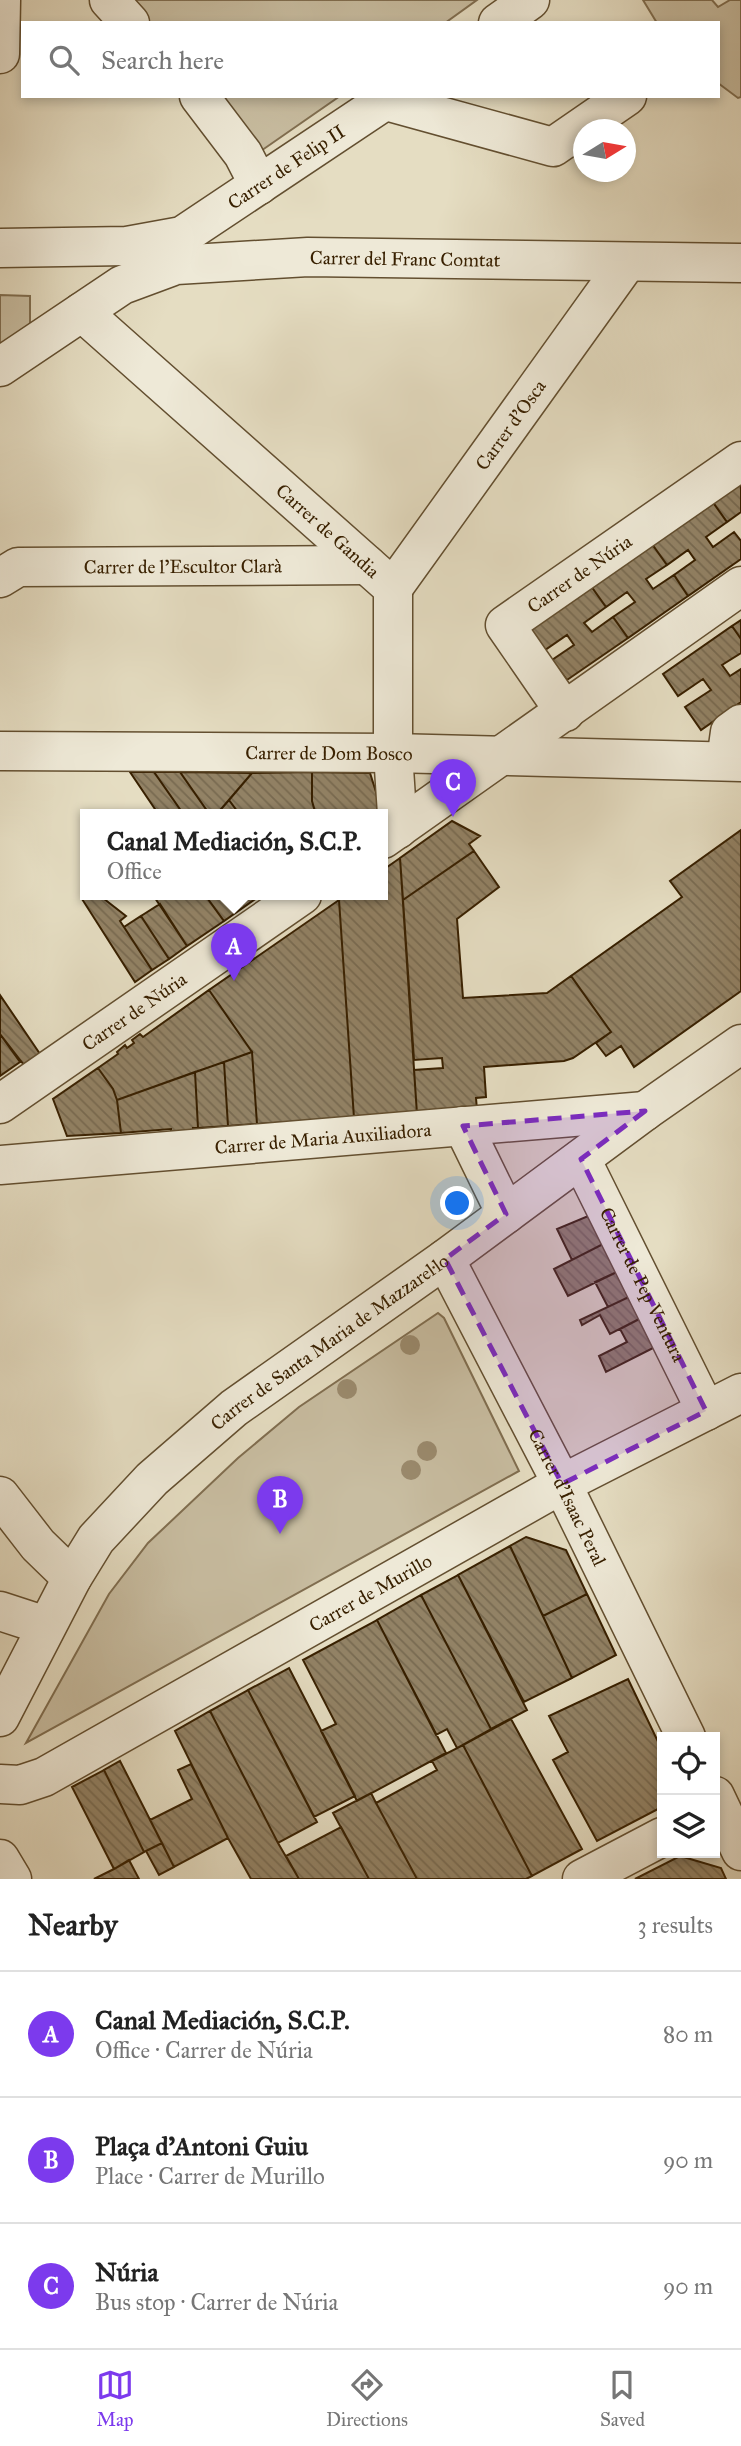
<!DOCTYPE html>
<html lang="en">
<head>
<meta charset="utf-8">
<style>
	:root { --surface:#fff; --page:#f2f2f2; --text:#222; --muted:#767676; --line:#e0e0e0; --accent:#7c3aed }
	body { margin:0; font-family:"IM FELL Great Primer",serif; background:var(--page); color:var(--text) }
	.controls { position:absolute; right:21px; bottom:21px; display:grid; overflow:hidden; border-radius:0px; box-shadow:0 4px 10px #0003 }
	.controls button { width:63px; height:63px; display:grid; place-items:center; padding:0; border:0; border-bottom:2px solid var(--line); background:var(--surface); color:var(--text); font:35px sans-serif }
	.compass { position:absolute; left:573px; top:119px; width:63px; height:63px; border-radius:50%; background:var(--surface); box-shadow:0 4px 10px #0003; rotate:79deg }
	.you { position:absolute; left:458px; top:1204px; width:24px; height:24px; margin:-18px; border:5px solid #fff; border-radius:50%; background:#1a73e8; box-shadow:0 0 0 10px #1a73e833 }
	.badge { display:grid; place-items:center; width:46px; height:46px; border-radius:50%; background:var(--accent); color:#fff; font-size:23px; font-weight:700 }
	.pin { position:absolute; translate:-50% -58px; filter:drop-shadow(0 2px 4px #0008) }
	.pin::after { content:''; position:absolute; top:37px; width:24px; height:21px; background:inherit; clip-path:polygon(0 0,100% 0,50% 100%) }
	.popup { position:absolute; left:80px; top:809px; width:308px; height:91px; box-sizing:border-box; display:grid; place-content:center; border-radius:0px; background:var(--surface); filter:drop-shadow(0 2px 5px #0005); font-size:23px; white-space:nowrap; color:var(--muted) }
	.popup b { font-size:26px; color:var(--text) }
	.popup::after { content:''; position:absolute; left:50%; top:100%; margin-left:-14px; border:14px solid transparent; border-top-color:var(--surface) }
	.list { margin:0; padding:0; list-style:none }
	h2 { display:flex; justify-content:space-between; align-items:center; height:91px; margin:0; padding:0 28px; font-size:30px }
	h2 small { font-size:23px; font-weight:400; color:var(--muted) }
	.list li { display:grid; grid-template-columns:46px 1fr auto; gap:21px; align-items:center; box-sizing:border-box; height:126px; padding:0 28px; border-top:2px solid var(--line) }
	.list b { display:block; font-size:26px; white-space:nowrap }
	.list p { margin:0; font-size:23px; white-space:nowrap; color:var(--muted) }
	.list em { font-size:23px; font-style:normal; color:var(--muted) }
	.icon { flex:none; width:38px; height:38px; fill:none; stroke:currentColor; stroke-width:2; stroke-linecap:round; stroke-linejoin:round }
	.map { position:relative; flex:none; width:741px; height:1879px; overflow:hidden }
	.search { position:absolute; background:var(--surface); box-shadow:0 4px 10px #0003; left:21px; right:21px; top:21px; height:77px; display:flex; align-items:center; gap:18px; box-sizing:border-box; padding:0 24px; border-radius:0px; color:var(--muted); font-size:26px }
	.sheet { height:469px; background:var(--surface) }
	nav { display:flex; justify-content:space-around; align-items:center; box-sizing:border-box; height:98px; border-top:2px solid var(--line); background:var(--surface); font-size:19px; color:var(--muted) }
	nav a { display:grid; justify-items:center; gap:4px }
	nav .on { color:var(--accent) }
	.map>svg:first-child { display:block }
	.grass { fill:#c8bda1; stroke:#806e50; stroke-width:2 }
	.building { fill:url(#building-back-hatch); stroke:#382000; stroke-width:2 }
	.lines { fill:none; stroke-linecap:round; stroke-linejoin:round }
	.minor-casing { stroke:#634f30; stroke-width:41 }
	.minor { stroke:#eee9d7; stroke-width:38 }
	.tree { fill:#9a8a6d }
	.marked { fill:#7b2cbf; fill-opacity:0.2; stroke:#7b2cbf; stroke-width:5; stroke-dasharray:14 9; stroke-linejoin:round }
	.labels { text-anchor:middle; stroke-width:5; stroke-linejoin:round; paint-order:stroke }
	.street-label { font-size:19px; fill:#382000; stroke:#eee9d7 }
</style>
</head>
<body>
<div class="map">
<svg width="741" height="1879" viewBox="0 0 741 1879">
	<defs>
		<pattern id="building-back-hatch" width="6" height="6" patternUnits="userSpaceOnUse" patternTransform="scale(1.75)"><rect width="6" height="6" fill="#928265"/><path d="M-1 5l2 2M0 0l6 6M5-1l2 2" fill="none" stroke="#786a51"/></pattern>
	</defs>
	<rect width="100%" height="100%" fill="#e5ddc2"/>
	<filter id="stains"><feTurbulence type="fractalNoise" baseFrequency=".00286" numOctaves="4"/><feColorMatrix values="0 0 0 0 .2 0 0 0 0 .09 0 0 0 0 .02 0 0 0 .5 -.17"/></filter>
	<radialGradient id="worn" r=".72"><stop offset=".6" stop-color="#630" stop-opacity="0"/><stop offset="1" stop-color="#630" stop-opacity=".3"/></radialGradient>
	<path class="grass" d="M121,0H477L445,23H146Z
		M643,0H712L718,7L730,0H741V97L738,98L718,83V23H657Z
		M215,96H340L258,153Z
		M0,295L30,296V325L0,345Z
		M438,1313L444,1318L519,1471L26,1743L109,1594L148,1543L238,1458L299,1407Z"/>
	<path class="building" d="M741,481V512L727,522L712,501Z
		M712,501L727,522L706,537L713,547L734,532L741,541V559L688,596L674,575L695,560L688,550L667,565L652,544Z
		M652,544L667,565L646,579L653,589L674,575L688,596L628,638L613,617L635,602L627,592L606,607L591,586Z
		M591,586L606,607L584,623L592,632L613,617L628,638L567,680L552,660L574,645L567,635L545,650L530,629Z
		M741,620V639L732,626Z
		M732,626L741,639V653L722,665L730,676L741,669V702L701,730L685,707L711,690L703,679L678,696L663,674Z
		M130,772H154L184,815H159Z
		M154,772H180L210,815H184Z
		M180,772L252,773L216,815H210Z
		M312,772L370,773L382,811L377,815H316L312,801Z
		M312,772V801L316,815H240L229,800L252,773Z
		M229,800L240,815H216Z
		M452,821L480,836L469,844L474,851L403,900L400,858Z
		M741,830V991L634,1067L621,1046L606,1056L596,1043L611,1032L571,976L682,897L670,881Z
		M474,851L499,887L457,919L463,998L547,993L571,976L611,1032L573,1058L564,1061L484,1067L486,1097L476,1098L477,1110L417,1114L414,1070L443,1068L442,1058L414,1060L403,900Z
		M400,858L417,1114L354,1118L339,900L346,895H383V870Z
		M86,895H99L126,916L120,921L152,970L135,982L82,899Z
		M153,895H205L224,921L187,946Z
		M205,895H261L224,921Z
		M339,900L354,1118L257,1124L252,1052L209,990Z
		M160,904L187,946L169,959L141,916Z
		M141,916L169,959L152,970L124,927Z
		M209,990L252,1052L117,1100L113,1089L98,1068L118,1054L117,1052L125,1045L127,1048L134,1043L132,1040L140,1034L143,1037Z
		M0,995L40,1054L24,1065L0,1034Z
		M0,1034L20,1062L0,1076Z
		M252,1052L257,1124L228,1126L224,1062Z
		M224,1062L228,1126L198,1128L195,1072Z
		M98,1068L113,1089L117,1100L121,1133L67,1136L53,1099Z
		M195,1072L198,1128H193V1132L171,1133V1129L121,1133L117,1100Z
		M593,1214L607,1242L572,1260L557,1229Z
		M607,1242L621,1270L568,1296L554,1269Z
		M621,1270L633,1295L608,1307L595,1282Z
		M633,1295L645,1316L610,1334L600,1315L582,1325L580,1320Z
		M645,1316L659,1345L606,1372L599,1356L627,1342L620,1329Z
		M526,1537L566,1550L587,1594L543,1616L510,1546Z
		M510,1546L572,1678L524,1702L458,1575Z
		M458,1575L527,1710L491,1729L421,1595Z
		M587,1594L616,1655L572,1678L543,1616Z
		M421,1595L491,1729L457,1748L447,1729L436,1735L377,1620Z
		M377,1620L446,1753L357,1801L321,1731L336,1724L303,1660Z
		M289,1668L355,1796L314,1817L248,1690Z
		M628,1679L662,1750V1797L658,1809L597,1841L553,1760L568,1752L549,1716Z
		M248,1690L317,1822L278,1843L210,1711Z
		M210,1711L278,1843L299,1879H251L228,1838L175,1731Z
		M511,1719L582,1849L532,1876L463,1745Z
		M463,1745L532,1876L526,1879H417L376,1803L437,1770L432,1761Z
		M120,1761L162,1843L144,1852L104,1770Z
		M191,1764L228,1838L174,1867L150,1820L192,1799L178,1770Z
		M104,1770L144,1852L114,1869L72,1787Z
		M371,1793L376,1803L417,1879H369L333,1813Z
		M341,1827L369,1879H299L286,1856Z
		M162,1843L174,1867L159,1875L146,1851Z
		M680,1856L721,1868L726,1879H635Z
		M129,1860L139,1879H94L114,1869Z"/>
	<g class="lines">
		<g class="minor-casing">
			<g id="minor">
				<path d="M109,0L130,23"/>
				<path d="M498,23L530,0"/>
				<path d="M0,54L1,0"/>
				<path d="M199,96L243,154L259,185"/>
				<path d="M386,101L553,147L627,96"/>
				<path id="s1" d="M0,248L127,246L182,236L392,96"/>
				<path id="s2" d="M82,312L393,588V753L398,829"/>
				<path id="s3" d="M0,367L122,285L176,265L308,257L741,263"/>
				<path id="s4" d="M0,578L18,567L367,565"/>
				<path id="s5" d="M393,588L627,262"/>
				<path id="s6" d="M565,712L505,625L741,461"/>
				<path id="s7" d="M0,751L393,753L741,762"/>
				<path d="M726,761L730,732L741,724"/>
				<path d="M383,839L741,586"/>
				<path id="s8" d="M0,1104L302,895"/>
				<path d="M463,1126L506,1214"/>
				<path id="s9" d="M581,1159L706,1411"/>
				<path id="s10" d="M0,1165L645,1111"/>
				<path id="s11" d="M445,1259L562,1484L686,1737"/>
				<path d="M0,1496L38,1545L72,1578"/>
				<path d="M0,1611L46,1626"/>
				<path id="s12" d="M0,1717L72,1578L96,1539L152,1479L234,1408L445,1259L645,1111L741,1044"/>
				<path id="s13" d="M0,1784L20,1785L44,1777L562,1484L741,1393"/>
				<path d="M715,1796L741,1851"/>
				<path d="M0,1859L12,1879"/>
				<path d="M582,1879L662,1837"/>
			</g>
		</g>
		<use href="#minor" class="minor"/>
	</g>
	<g class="tree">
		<circle cx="410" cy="1345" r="10"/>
		<circle cx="347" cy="1389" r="10"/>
		<circle cx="427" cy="1451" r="10"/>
		<circle cx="411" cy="1470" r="10"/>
	</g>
	<path class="marked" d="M645,1111L581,1159L706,1411L562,1484L445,1259L506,1214L463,1126Z"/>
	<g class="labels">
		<g class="street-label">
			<text dy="7" stroke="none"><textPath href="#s1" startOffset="308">Carrer de Felip II</textPath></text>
			<text dy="7" stroke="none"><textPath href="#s3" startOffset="434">Carrer del Franc Comtat</textPath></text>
			<text dy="7" stroke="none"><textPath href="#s5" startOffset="201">Carrer d'Osca</textPath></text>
			<text dy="7" stroke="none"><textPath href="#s2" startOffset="329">Carrer de Gandia</textPath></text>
			<text dy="7" stroke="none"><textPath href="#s4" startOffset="186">Carrer de l'Escultor Clarà</textPath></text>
			<text dy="7" stroke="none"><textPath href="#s6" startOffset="196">Carrer de Núria</textPath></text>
			<text dy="7" stroke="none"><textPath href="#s7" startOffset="329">Carrer de Dom Bosco</textPath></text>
			<text dy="7" stroke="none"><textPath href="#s8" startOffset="163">Carrer de Núria</textPath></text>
			<text dy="7" stroke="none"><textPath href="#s10" startOffset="324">Carrer de Maria Auxiliadora</textPath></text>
			<text dy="7" stroke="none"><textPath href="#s9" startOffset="140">Carrer de Pep Ventura</textPath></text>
			<text dy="7" stroke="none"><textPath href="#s12" startOffset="509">Carrer de Santa Maria de Mazzarel·lo</textPath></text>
			<text dy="7" stroke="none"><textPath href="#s11" startOffset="268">Carrer d'Isaac Peral</textPath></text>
			<text dy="7" stroke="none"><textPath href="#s13" startOffset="420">Carrer de Murillo</textPath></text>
		</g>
	</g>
	<rect width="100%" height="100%" filter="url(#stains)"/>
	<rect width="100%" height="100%" fill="url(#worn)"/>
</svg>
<div class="controls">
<button><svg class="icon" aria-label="locate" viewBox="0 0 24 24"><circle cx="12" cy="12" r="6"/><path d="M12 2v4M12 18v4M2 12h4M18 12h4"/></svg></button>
<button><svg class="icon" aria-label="layers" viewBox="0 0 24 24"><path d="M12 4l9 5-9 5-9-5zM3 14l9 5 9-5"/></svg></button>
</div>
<svg class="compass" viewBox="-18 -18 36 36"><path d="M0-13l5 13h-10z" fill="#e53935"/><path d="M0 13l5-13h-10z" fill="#767676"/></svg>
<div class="you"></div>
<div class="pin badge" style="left:234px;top:981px">A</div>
<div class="popup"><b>Canal Mediación, S.C.P.</b>Office</div>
<div class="pin badge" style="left:280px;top:1534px">B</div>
<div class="pin badge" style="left:453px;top:817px">C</div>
<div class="search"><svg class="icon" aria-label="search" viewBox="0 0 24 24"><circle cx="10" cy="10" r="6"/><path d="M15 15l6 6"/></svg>Search here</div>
</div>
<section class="sheet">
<h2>Nearby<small>3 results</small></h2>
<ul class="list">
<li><span class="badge">A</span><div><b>Canal Mediación, S.C.P.</b><p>Office · Carrer de Núria</p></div><em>80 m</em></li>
<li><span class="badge">B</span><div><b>Plaça d'Antoni Guiu</b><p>Place · Carrer de Murillo</p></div><em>90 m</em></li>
<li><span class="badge">C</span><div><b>Núria</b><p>Bus stop · Carrer de Núria</p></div><em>90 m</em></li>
</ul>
</section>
<nav>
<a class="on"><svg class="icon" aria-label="map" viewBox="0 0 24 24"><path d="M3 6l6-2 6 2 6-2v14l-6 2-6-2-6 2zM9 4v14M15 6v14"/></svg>Map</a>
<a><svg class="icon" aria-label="directions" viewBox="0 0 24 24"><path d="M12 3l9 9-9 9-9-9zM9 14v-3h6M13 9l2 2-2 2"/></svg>Directions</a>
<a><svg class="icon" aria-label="saved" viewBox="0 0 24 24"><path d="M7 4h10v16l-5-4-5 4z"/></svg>Saved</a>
</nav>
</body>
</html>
